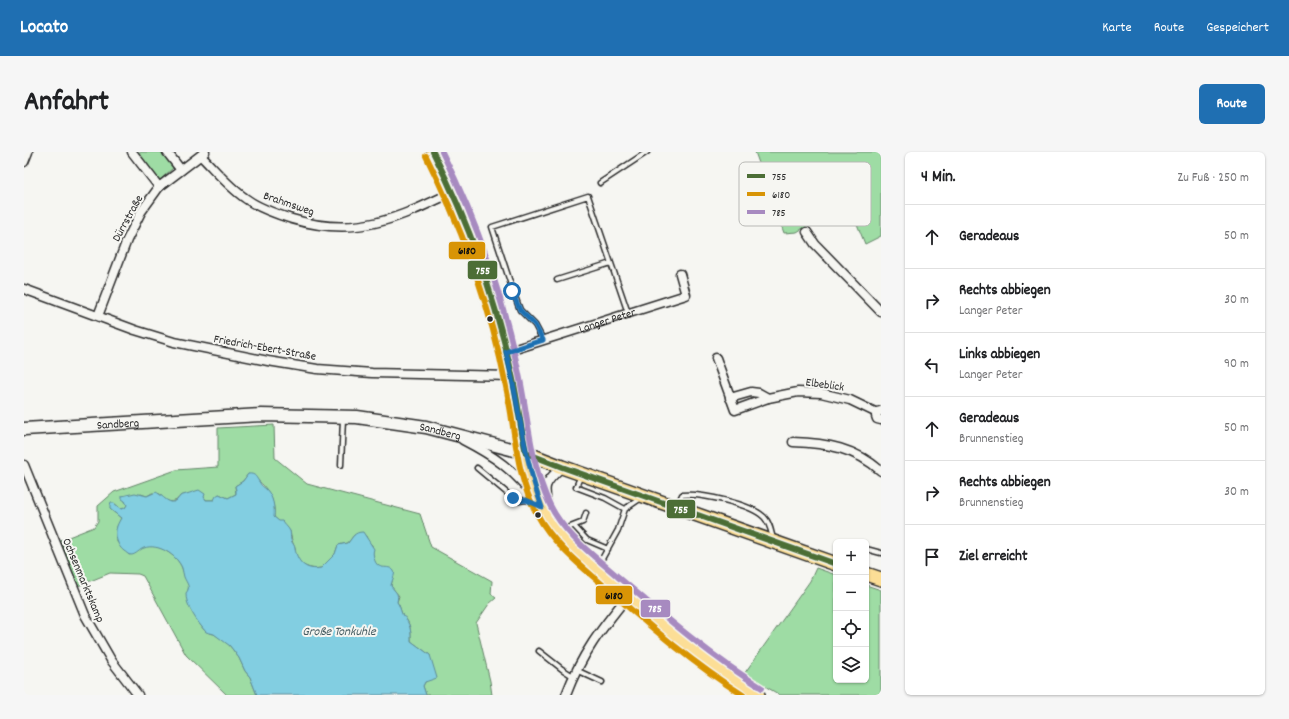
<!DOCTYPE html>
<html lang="de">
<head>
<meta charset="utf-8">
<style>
	:root { --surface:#fff; --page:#f6f6f6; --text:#202124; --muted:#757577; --line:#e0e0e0; --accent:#1f6fb2 }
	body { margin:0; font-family:Dekko,sans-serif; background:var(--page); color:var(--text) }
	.controls { position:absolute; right:12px; bottom:12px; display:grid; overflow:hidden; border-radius:6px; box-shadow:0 1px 3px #0004 }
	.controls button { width:36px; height:36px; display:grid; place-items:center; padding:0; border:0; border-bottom:1px solid var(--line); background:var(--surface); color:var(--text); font:20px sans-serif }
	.stop { position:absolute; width:12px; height:12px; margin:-9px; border:3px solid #1f6fb2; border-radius:50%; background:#fff }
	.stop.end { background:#1f6fb2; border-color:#fff; box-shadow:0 1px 4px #0008 }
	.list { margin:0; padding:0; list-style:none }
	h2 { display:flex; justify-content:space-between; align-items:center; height:52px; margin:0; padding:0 16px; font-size:17px }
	h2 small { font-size:13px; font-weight:400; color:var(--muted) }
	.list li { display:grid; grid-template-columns:26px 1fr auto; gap:12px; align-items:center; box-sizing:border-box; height:64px; padding:0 16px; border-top:1px solid var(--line) }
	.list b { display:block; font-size:15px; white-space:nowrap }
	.list p { margin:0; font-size:13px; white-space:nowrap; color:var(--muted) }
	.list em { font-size:13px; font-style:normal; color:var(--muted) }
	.icon { flex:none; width:22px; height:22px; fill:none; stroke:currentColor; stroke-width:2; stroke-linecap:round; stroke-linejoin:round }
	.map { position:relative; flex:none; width:857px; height:543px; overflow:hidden; border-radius:6px }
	header { display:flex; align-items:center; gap:24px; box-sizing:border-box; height:56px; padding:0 20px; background:var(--accent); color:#fff }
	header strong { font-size:19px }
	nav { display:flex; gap:22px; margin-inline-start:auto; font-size:14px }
	.intro { display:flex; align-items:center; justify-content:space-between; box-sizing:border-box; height:96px; padding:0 24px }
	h1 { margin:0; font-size:28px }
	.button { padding:10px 18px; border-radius:6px; background:var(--accent); color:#fff; font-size:14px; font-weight:700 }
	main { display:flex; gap:24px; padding:0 24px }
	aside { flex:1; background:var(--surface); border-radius:6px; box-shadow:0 1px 3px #0004 }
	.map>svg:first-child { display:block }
	.green { fill:#9edca4; stroke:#648468 }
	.water { fill:#82cee1; stroke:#5f8d98 }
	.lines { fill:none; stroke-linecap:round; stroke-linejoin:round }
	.service-casing { stroke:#2b2b2b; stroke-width:7 }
	.minor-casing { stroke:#2b2b2b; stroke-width:11 }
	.secondary-casing { stroke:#2b2b2b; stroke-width:15 }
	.primary-casing { stroke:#2b2b2b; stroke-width:16 }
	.service { stroke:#f6f6f2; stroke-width:4 }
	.minor { stroke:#f6f6f2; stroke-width:8 }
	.secondary { stroke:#f6f6f2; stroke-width:12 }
	.primary { stroke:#fcde96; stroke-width:13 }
	.bus-1-casing { stroke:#f6f6f2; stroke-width:9 }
	.bus-2-casing { stroke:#f6f6f2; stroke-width:9 }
	.bus-3-casing { stroke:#f6f6f2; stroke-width:9 }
	.bus-1 { stroke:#4c6e36; stroke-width:6 }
	.bus-2 { stroke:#d89406; stroke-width:6 }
	.bus-3 { stroke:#a78ac0; stroke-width:6 }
	.route { stroke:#1f6fb2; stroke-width:5 }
	.bus-dot { fill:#2b2b2b; stroke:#f6f6f2; stroke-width:1.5 }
	.labels { text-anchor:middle; stroke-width:4; stroke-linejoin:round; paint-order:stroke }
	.street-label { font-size:12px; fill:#2b2b2b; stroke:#f6f6f2 }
	.water-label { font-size:13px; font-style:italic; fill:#455c62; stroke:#f6f6f2 }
	.key { fill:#f6f6f2; stroke:#b9b9b6; stroke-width:1 }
	.key-label { font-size:11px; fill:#2b2b2b }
	.line-badge { stroke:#f6f6f2; stroke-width:1.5 }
	.badge-label { font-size:11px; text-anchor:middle; font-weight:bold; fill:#fff }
	.pale-badge-label { font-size:11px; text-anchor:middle; font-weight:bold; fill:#111 }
</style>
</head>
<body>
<header>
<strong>Locato</strong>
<nav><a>Karte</a><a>Route</a><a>Gespeichert</a></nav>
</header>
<div class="intro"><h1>Anfahrt</h1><a class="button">Route</a></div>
<main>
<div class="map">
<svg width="857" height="543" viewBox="0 0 857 543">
	<rect width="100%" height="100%" fill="#f6f6f2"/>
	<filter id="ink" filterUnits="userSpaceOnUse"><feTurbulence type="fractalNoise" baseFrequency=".025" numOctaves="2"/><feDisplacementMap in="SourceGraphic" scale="8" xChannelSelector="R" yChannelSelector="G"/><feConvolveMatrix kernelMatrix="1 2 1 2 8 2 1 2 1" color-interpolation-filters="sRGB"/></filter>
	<g filter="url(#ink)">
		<path class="green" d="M114,0H139L150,15L136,28Z
			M731,0H857V84L841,92L833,72L818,60L795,66L773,80L760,81Z
			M250,273L251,306L283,332L396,362L407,395L468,429L467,442L472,446L465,452L452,471L466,529L468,543H402L399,534L401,530L406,527V503L387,489C387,481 387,474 382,467C379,462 380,467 378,462C376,457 376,454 373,450L375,444L367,434L370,421L369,418C365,417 360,417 356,415C348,412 349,399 348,393L344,389L342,384L330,383L324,391L314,393L311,402L297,416C286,418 276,414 272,403C271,400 272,397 270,394C268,389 267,385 266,379L250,365C252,346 240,330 224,322L219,329L211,334L212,342L204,346L195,342L190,348H182L180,345L163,342L156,344C151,353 140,350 136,342L128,341L123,344L117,342L101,349L103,353L101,356L97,357L90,351L86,357L97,366L93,375V390L105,403C113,401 116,395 125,394C137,393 154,405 158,416C160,423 162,428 165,434L164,438L175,471L180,478L185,481L190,482L201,489L206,494L215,506L221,519L226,525L233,543H203L162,503L119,424L114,422L86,421L54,434L37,388L70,375L74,369V354L90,340L152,318L194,315V276Z
			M792,416L812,423V528H842V433L857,438V543H756L720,522L786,429Z"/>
		<path class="water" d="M224,322C232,321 232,326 236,331C237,334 240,335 243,338C249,345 251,355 250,365L255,369H258C260,372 264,375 266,379C267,382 266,385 267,388C268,391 271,393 271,397C274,411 282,419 297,416L311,402L314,393L324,391C329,385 330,380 339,380L350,397C349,400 349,402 350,406C354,421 364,411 370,419C372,422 367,430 367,434C372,441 375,441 373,450C376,454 376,457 378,462C380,467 379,462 382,467C387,475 387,481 387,489L406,503L413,526L401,530L399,534L402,543H233L226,525L221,519L215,506L206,494L190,482L182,480C174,471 161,453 162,441C167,435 163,432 160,425C159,422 159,419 158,416C153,403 134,391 120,396C116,397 112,403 107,403C104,403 102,400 100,399C93,394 90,382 93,374C94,371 96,368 97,366L86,357V354L87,351H90L97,357L101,356L103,353L101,349L98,347V344L111,341L123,344L132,340C140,344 148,358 156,344L175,338L181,342L180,345L182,348H190L192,344L195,342L204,346L212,342V338L211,334L219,329Z"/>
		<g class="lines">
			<g class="service-casing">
				<path id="service" d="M576,31L623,0
					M533,128L587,111
					M519,188L511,173L496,158L489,139L468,75L564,44L604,161
					M317,313L319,267
					M453,316L489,346L495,349L502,348L514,353
					M557,323L552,335L581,346L601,357
					M653,354L658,343C677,341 727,352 740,365C746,371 747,379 749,387
					M550,374L563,388L584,397
					M536,379L559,370L562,361
					M842,397L857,401
					M574,414L594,378L601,357L617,346
					M515,499L538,517L549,524
					M552,518L578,530"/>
			</g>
			<g class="minor-casing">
				<g id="minor">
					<path d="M108,0L135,35"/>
					<path d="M143,0L157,18"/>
					<path d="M177,4C191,18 204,34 221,46C234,56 252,62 268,67C332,86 373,67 429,40"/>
					<path d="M0,10L4,0"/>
					<path d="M783,80L791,92L857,160"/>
					<path d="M0,137L111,178L150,190L244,209L293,217L348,221L488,224"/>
					<path d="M74,164L103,88L117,60L135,35L181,0"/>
					<path id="s1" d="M482,200L662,143L656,122"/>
					<path d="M692,206L711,258L744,246"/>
					<path d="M706,246L727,240L735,241L744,246L774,240L797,241L826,248L853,261"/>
					<path d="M857,259L853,260L852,264L853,267L857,268"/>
					<path d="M439,288C472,305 488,317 511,345"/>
					<path d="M769,290C803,291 831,296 857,319"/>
					<path d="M0,313L61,463L87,508L114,543"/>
					<path d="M525,359C519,334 519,332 538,315"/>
					<path d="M542,543C557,503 577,477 604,444"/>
				</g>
			</g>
			<g class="secondary-casing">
				<g id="secondary">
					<path id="s2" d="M0,277L237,263L333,265L402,275L502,301"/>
				</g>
			</g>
			<g class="primary-casing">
				<path id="primary" d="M409,0C446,70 472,148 488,225C498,269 499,316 519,357C532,384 565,410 587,429C634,470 680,511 734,543
					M502,301L538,315L812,412
					M842,422L857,427"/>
			</g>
			<use href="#service" class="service"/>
			<use href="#minor" class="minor"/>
			<use href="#secondary" class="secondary"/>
			<use href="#primary" class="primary"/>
			<g class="bus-1-casing">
				<path id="bus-1" d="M409,0C445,71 471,145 488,223C494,249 496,275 502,301
					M502,301L538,315L812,412"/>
			</g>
			<g class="bus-2-casing">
				<path id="bus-2" d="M402,4C434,68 460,136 476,206C480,225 484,243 487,261C492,295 496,332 513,362C530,394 561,417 587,440C629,477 671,513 719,543"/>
			</g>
			<g class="bus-3-casing">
				<path id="bus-3" d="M418,0C452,68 477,139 493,213C504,259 505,310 526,353C540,382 569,403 593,424C640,464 686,504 738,536"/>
			</g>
			<use href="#bus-1" class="bus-1"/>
			<use href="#bus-2" class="bus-2"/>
			<use href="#bus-3" class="bus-3"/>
		</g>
	</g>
	<g class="lines" filter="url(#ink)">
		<path class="route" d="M488,139L496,158L511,173L519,188L482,200C495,252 499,304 518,355L502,348L495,349L489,346"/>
	</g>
	<g class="bus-dot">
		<circle cx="466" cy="167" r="3.5"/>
		<circle cx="514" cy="363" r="3.5"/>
	</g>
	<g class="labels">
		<g class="street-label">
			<text transform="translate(265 51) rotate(19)" y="4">Brahmsweg</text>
			<text transform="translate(103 66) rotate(-61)" y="4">Dürrstraße</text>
			<text dy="4" stroke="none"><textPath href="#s1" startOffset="106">Langer Peter</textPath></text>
			<text transform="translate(241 195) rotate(10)" y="4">Friedrich-Ebert-Straße</text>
			<text transform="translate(801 232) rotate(8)" y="4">Elbeblick</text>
			<text dy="4" stroke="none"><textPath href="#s2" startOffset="94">Sandberg</textPath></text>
			<text dy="4" stroke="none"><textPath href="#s2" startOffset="418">Sandberg</textPath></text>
			<text transform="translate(60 428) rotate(67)" y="4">Ochsenmarktskamp</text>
		</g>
		<g class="water-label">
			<text x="315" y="483">Große Tonkuhle</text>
		</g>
	</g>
	<rect x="715" y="10" width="132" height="64" rx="6" class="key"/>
	<rect x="723" y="22" width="18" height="4" fill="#4c6e36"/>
	<rect x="723" y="40" width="18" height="4" fill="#d89406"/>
	<rect x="723" y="58" width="18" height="4" fill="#a78ac0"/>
	<g class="key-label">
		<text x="748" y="28">755</text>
		<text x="748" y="46">6180</text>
		<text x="748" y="64">785</text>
	</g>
	<g class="line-badge">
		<rect x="424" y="89" width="38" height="19" rx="4" fill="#d89406"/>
		<rect x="443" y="108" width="31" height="20" rx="4" fill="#4c6e36"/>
		<rect x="642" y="347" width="30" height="20" rx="4" fill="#4c6e36"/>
		<rect x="571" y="433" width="38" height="20" rx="4" fill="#d89406"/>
		<rect x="616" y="447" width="31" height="19" rx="4" fill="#a78ac0"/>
	</g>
	<g class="badge-label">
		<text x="459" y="122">755</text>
		<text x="657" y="361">755</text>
		<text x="631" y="460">785</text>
	</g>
	<g class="pale-badge-label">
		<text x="443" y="102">6180</text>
		<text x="590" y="447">6180</text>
	</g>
</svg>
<div class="controls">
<button>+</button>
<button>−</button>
<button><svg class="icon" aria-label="locate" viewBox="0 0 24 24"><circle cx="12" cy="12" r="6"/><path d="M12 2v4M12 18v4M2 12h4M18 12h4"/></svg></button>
<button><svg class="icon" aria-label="layers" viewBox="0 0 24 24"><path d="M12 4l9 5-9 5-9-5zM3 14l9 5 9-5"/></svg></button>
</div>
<div class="stop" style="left:488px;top:139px"></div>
<div class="stop end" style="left:489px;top:346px"></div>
</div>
<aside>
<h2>4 Min.<small>Zu Fuß · 250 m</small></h2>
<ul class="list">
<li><svg class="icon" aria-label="ahead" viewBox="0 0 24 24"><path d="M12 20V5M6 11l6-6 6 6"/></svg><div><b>Geradeaus</b></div><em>50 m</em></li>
<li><svg class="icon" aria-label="right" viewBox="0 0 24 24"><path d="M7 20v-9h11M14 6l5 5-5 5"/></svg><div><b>Rechts abbiegen</b><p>Langer Peter</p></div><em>30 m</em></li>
<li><svg class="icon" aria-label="left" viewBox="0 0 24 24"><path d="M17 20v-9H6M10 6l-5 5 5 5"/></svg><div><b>Links abbiegen</b><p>Langer Peter</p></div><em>90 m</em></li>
<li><svg class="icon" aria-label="ahead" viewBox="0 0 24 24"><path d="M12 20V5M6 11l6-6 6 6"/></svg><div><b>Geradeaus</b><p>Brunnenstieg</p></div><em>50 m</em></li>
<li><svg class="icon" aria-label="right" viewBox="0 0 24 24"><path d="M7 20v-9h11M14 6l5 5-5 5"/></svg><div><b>Rechts abbiegen</b><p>Brunnenstieg</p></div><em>30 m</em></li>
<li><svg class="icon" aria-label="arrive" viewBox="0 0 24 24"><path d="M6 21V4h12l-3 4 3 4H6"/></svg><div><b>Ziel erreicht</b></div></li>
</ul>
</aside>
</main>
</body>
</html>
